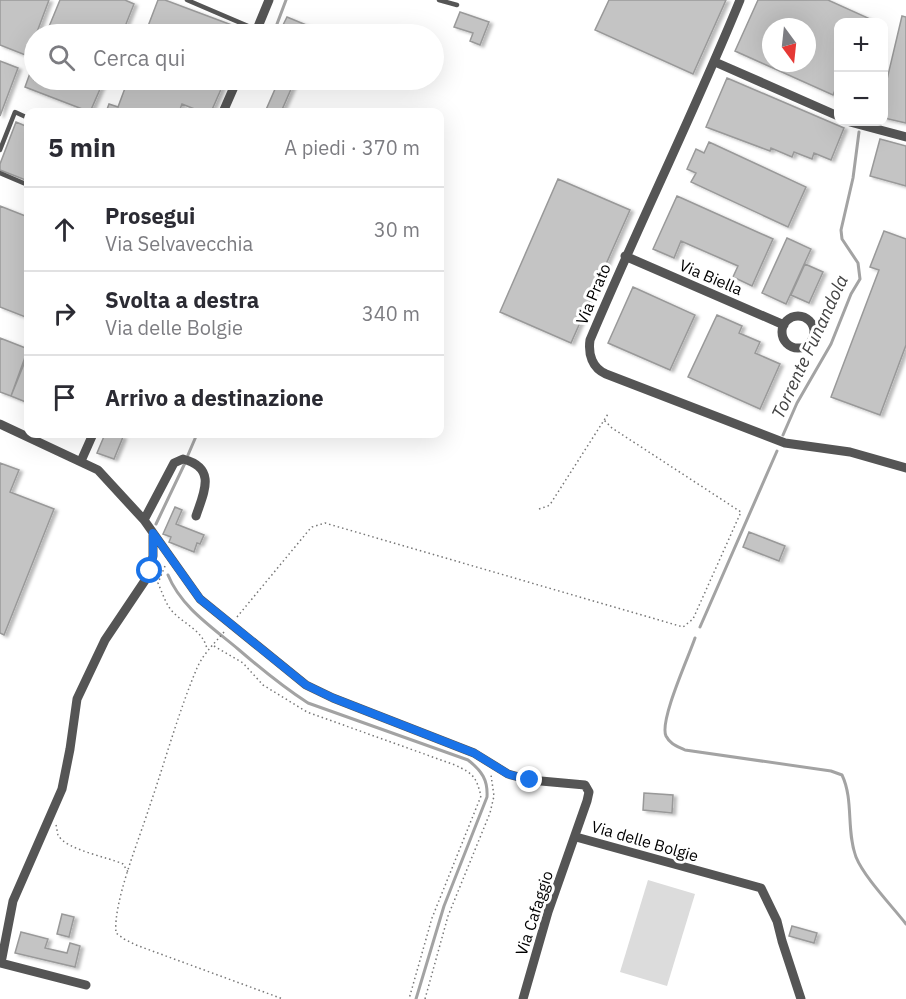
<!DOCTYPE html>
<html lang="it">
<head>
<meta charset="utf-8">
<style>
	:root { --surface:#fff; --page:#f2f2f3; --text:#2b2b33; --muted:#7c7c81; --line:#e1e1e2 }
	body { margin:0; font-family:"IBM Plex Sans",sans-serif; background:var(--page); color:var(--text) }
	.controls { position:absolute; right:18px; top:18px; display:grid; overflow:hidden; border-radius:12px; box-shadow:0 6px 24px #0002 }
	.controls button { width:54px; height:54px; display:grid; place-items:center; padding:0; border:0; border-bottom:2px solid var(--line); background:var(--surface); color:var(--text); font:30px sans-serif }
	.compass { position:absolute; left:762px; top:18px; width:54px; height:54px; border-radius:50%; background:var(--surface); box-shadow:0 6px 24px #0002; rotate:165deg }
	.stop { position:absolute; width:18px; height:18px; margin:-14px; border:4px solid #1a73e8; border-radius:50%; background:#fff }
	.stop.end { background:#1a73e8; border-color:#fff; box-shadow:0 2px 6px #0008 }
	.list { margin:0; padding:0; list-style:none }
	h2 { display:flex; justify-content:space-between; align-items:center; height:78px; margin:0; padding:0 24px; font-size:26px }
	h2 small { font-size:20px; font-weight:400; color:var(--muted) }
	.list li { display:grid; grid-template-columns:39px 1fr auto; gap:18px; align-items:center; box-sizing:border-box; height:84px; padding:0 24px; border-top:2px solid var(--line) }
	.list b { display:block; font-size:22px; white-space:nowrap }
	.list p { margin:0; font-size:20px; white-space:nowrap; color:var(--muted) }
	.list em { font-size:20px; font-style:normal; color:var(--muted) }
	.icon { flex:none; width:33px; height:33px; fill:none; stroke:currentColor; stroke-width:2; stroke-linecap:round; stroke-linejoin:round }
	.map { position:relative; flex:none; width:906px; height:999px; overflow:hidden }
	.search { position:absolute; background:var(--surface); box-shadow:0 6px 24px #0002; left:24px; top:24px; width:420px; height:66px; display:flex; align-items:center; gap:15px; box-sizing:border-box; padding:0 21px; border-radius:33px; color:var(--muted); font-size:22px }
	.panel { position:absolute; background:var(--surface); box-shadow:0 6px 24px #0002; left:24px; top:108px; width:420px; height:330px; border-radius:12px }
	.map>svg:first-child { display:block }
	.green { fill:#dcdcdc }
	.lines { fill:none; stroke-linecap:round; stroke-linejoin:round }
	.stream { stroke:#a3a3a3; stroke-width:3 }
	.building { fill:#c4c4c4; stroke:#999; stroke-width:1.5; fill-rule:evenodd; filter:url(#shadow) }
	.path { stroke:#777; stroke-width:1.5; stroke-dasharray:1.5 3; stroke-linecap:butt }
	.lane { stroke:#555; stroke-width:4.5 }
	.street { stroke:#555; stroke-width:9 }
	.route { stroke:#1a73e8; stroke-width:8 }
	.labels { text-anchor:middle; stroke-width:6; stroke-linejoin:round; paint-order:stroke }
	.street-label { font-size:16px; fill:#000; stroke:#fff }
	.water-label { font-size:18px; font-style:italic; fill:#444; stroke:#fff }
</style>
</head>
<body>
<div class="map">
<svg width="906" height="999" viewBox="0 0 906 999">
	<defs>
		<filter id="shadow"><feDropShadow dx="3.5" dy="2" stdDeviation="1.5" flood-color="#0004"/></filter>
	</defs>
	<rect width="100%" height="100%" fill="#fff"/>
	<path class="green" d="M648,880L695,894L667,986L620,972Z"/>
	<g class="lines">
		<path class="stream" d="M274,32L286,0
			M783,435L797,403L831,344L851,294L860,279L858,263L842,239L841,230L853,178L859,132
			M188,455L197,434
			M156,524L185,463
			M168,575C181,607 212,627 238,649C260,668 283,687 308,703L468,760C482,771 488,780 487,797L444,906L416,999
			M700,627L777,451
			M695,638C689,656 659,721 666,736C670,744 677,746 685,750L831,771L842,775C854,800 846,831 856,857C864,877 892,906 906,924"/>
	</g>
	<path class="building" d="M0,0H49L28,56L0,45Z
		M60,0H125L134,4L122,34H46Z
		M158,0H165L237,27L234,34H145Z
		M609,0H726L693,74L595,30Z
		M758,0H828L868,18L866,22H838V83L833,95L735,51ZM771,27H807V63H771Z
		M460,12L489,22L480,45L470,41L473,33L454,27Z
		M902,16L906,17V123L884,118V92Z
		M287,17L311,27L308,34L283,25Z
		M0,61L18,68L0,116Z
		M34,62V80H104L90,112L25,87Z
		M727,78L844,128L831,160L814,153L812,159L794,152L792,157L771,148L770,151L706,127Z
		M128,80H202L222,87L211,112H202L182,104L179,112H106L109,104L118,107Z
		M279,80H295L281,112H265Z
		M16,122L28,127V181L0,170V164Z
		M880,139L906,146V186L870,176Z
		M709,142L806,187L788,227L691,182L696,173L687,169L696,149L704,153Z
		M558,179L630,210L571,343L500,312Z
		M677,196L773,239L752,286L733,277L738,266L681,241L674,258L653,249Z
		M0,206L28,217V318L0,307Z
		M884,231L906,239V345L880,415L831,397L879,270L870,267Z
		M787,238L811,249L786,304L762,293Z
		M805,264L823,272L809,303L791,295Z
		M633,287L695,315L670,370L608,343Z
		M717,315L742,326L739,333L760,342L755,353L780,364L760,409L688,377Z
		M0,338L28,349L11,396L0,392Z
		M26,359L28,360V403L11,396Z
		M105,434H113L123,437L114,459L97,453Z
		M0,463L19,470L10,492L54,509L4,635L0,633Z
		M175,507L182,510L176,524L204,535L200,544L197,543L194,552L169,542L171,537L163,534Z
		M749,532L785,546L779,561L743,547Z
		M644,793L673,795L672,813L643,810Z
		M62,914L74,917L69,937L57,934Z
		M792,926L817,933L814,943L789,936Z
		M21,932L48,939L45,948L67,953L70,943L80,946L75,967L15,953Z"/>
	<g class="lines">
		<path class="path" d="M539,509L548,506L551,503L608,414
			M165,566L158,583C162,592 165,602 171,610C183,624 203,630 207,649
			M237,617L309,530L312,527L325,523L683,627L693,619L741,512L612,428L604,420
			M224,632C214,644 203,654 197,668C178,713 165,762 149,808C139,840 113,902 116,933L124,939L136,945L283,999
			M214,646L243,663L263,685L307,712L455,765C474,774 476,777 481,796L432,918L409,999
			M56,825C57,828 57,832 58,835C66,850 108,857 123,864L128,872
			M425,999L448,916L490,813L494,796L491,775"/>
		<path class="lane" d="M187,0L257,30
			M439,0L457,5
			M0,150L15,112L28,118
			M0,173L28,185"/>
		<path class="street" d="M740,0C693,115 638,226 590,340C588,354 592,368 606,374L785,443L850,452L906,468
			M255,34L269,0
			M715,62L838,116
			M223,112L237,80
			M850,122L906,137
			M625,256L784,325
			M782 332a16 16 0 1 1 32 0a16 16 0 1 1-32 0Z
			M0,424L98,470L144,520L200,599L306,685L333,698L474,753L508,774L530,780L585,785L589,792L587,801L548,912L523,999
			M81,461L93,434
			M144,520L174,463L183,459C217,468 204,492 196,516
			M576,837L761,888L777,921L782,941L801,999
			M86,985L1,963L13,901L62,789L70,749L77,699L105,640L148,576L153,556V535"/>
	</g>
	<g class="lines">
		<path class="route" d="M150,571L153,556V533L200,599L306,685L333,698L474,753L508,774L530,780"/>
	</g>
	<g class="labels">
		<g class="street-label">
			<text transform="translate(711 277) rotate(23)" y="6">Via Biella</text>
			<text transform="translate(593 294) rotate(-67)" y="6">Via Prato</text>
			<text transform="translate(645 841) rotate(16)" y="6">Via delle Bolgie</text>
			<text transform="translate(534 913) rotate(-72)" y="6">Via Cafaggio</text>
		</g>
		<g class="water-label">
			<text transform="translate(810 347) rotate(-65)" y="6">Torrente Funandola</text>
		</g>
	</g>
</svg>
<div class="controls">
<button>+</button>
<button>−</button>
</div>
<svg class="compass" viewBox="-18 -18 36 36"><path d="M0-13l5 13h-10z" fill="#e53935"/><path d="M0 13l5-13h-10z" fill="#7c7c81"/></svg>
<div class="stop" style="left:150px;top:571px"></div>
<div class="stop end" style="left:530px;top:780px"></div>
<div class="search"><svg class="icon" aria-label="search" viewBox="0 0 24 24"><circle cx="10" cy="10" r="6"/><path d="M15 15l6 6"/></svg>Cerca qui</div>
<section class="panel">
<h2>5 min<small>A piedi · 370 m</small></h2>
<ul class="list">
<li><svg class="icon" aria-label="ahead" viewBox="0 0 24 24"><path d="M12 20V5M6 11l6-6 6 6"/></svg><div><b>Prosegui</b><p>Via Selvavecchia</p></div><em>30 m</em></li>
<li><svg class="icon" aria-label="right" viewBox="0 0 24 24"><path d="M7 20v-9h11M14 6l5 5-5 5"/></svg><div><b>Svolta a destra</b><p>Via delle Bolgie</p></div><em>340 m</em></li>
<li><svg class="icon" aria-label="arrive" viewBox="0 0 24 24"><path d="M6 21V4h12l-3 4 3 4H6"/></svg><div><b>Arrivo a destinazione</b></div></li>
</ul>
</section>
</div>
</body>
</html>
